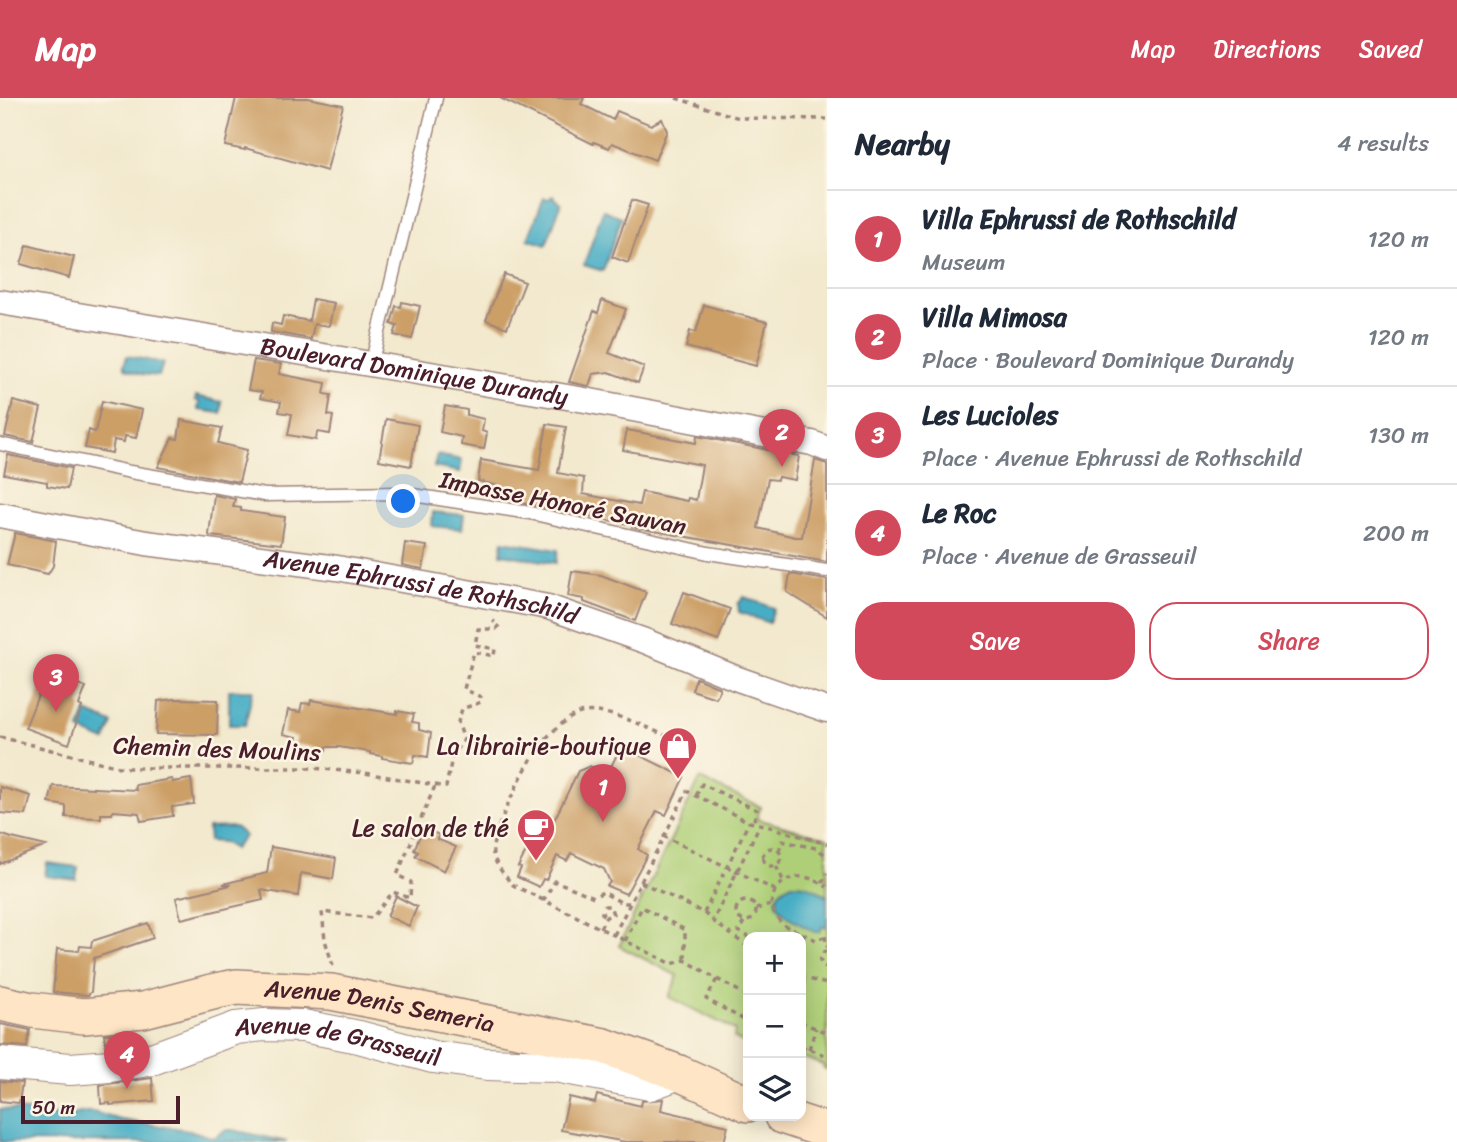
<!DOCTYPE html>
<html lang="en">
<head>
<meta charset="utf-8">
<style>
	:root { --surface:#fff; --page:#f2f2f3; --text:#1f2937; --muted:#747a83; --line:#e0e1e3; --accent:#d1495b }
	body { margin:0; font-family:Sriracha,sans-serif; background:var(--page); color:var(--text) }
	.controls { position:absolute; right:21px; bottom:21px; display:grid; overflow:hidden; border-radius:14px; box-shadow:0 4px 18px #0003 }
	.controls button { width:63px; height:63px; display:grid; place-items:center; padding:0; border:0; border-bottom:2px solid var(--line); background:var(--surface); color:var(--text); font:35px sans-serif }
	.scale { position:absolute; left:21px; bottom:18px; width:159px; box-sizing:border-box; padding-left:7px; border:4px solid #4a1f2b; border-top:0; font-size:19px; line-height:24px; white-space:nowrap; color:#4a1f2b; -webkit-text-stroke:5px #fcf5e5; paint-order:stroke }
	.you { position:absolute; left:404px; top:404px; width:24px; height:24px; margin:-18px; border:5px solid #fff; border-radius:50%; background:#1a73e8; box-shadow:0 0 0 10px #1a73e833 }
	.badge { display:grid; place-items:center; width:46px; height:46px; border-radius:50%; background:var(--accent); color:#fff; font-size:23px; font-weight:700 }
	.pin { position:absolute; translate:-50% -58px; filter:drop-shadow(0 2px 4px #0008) }
	.pin::after { content:''; position:absolute; top:37px; width:24px; height:21px; background:inherit; clip-path:polygon(0 0,100% 0,50% 100%) }
	.list { margin:0; padding:0; list-style:none }
	h2 { display:flex; justify-content:space-between; align-items:center; height:91px; margin:0; padding:0 28px; font-size:30px }
	h2 small { font-size:23px; font-weight:400; color:var(--muted) }
	.list li { display:grid; grid-template-columns:46px 1fr auto; gap:21px; align-items:center; box-sizing:border-box; height:98px; padding:0 28px; border-top:2px solid var(--line) }
	.list b { display:block; font-size:26px; white-space:nowrap }
	.list p { margin:0; font-size:23px; white-space:nowrap; color:var(--muted) }
	.list em { font-size:23px; font-style:normal; color:var(--muted) }
	.actions { display:flex; gap:14px; padding:21px 28px }
	.actions a { flex:1; padding:16px 0; border:2px solid var(--accent); border-radius:28px; text-align:center; font-size:24px; color:var(--accent) }
	.actions .main { background:var(--accent); color:#fff }
	.icon { flex:none; width:38px; height:38px; fill:none; stroke:currentColor; stroke-width:2; stroke-linecap:round; stroke-linejoin:round }
	.map { position:relative; flex:none; width:827px; height:1044px; overflow:hidden }
	header { display:flex; align-items:center; gap:42px; box-sizing:border-box; height:98px; padding:0 35px; background:var(--accent); color:#fff }
	header strong { font-size:33px }
	nav { display:flex; gap:38px; margin-inline-start:auto; font-size:24px }
	main { display:flex }
	aside { flex:1; background:var(--surface) }
	.map>svg:first-child { display:block }
	.green { fill:#aecf77; stroke:#7c7751; stroke-width:2 }
	.water { fill:#46adc5; stroke:#486678; stroke-width:2 }
	.building { fill:#cc9f66 }
	.lines { fill:none; stroke-linecap:round; stroke-linejoin:round }
	.service-casing { stroke:#9e847c; stroke-width:15 }
	.minor-casing { stroke:#9e847c; stroke-width:27 }
	.tertiary-casing { stroke:#9e847c; stroke-width:34 }
	.secondary-casing { stroke:#9e847c; stroke-width:38 }
	.path { stroke:#9e847c; stroke-width:3.5; stroke-dasharray:5 5; stroke-linecap:butt }
	.service { stroke:#fff; stroke-width:12 }
	.minor { stroke:#fff; stroke-width:24 }
	.tertiary { stroke:#fff; stroke-width:32 }
	.secondary { stroke:#fee5c5; stroke-width:35 }
	.labels { text-anchor:middle; stroke-width:5; stroke-linejoin:round; paint-order:stroke }
	.street-label { font-size:24px; fill:#4a1f2b; stroke:#fcf5e5 }
	.poi-label { font-size:24px; fill:#4a1f2b; stroke:#fcf5e5; text-anchor:end }
</style>
</head>
<body>
<header>
<strong>Map</strong>
<nav><a>Map</a><a>Directions</a><a>Saved</a></nav>
</header>
<main>
<div class="map">
<svg width="827" height="1044" viewBox="0 0 827 1044">
	<rect width="100%" height="100%" fill="#fcf5e5"/>
	<filter id="ink" filterUnits="userSpaceOnUse"><feTurbulence type="fractalNoise" baseFrequency=".0143" numOctaves="2"/><feDisplacementMap in="SourceGraphic" scale="14" xChannelSelector="R" yChannelSelector="G"/><feConvolveMatrix kernelMatrix="1 2 1 2 8 2 1 2 1" color-interpolation-filters="sRGB"/></filter>
	<filter id="wash" filterUnits="userSpaceOnUse"><feTurbulence type="fractalNoise" baseFrequency=".00686" numOctaves="4" result="noise"/><feDisplacementMap in="SourceGraphic" scale="28" xChannelSelector="R" yChannelSelector="G"/><feGaussianBlur stdDeviation="1.57" result="paint"/><feColorMatrix in="noise" values="0 0 0 0 0 0 0 0 0 0 0 0 0 0 0 0 0 1.4 0 .05"/><feComposite in="paint" operator="in"/></filter>
	<g filter="url(#wash)">
		<rect width="100%" height="100%" fill="#f2e9ce"/>
		<path class="green" d="M700,681L761,709L756,721L827,740V972L823,970L824,967L801,959V839H748V947L734,940L735,932L669,899L678,878L619,848Z"/>
		<path class="water" d="M553,98L561,106L546,147L528,141L544,100L548,101Z
			M603,112L622,119L603,173L584,167Z
			M127,258L163,265L159,278L140,276L126,271L124,267Z
			M196,298L222,304L221,315L198,312L199,303L195,302Z
			M437,357L462,362L460,374L434,369Z
			M433,414L464,417L462,431L432,428Z
			M503,443L558,452L556,465L501,456Z
			M744,499L774,510L769,525L739,514L738,506Z
			M229,592H253L245,627H229Z
			M86,614L112,625L105,643L79,632Z
			M235,729L245,738L234,751L223,744L209,743L208,730Z
			M47,765L78,769L76,782L45,778Z
			M792,786L806,787L827,797V830L823,828L819,834H815C798,826 753,803 792,786Z
			M0,1011L27,1013L66,1019L84,1014H93L121,1022L189,1032L214,1040L225,1032H233L287,1044H0Z"/>
		<g id="blocks">
			<path class="building" d="M236,0H308L343,7L327,73L245,50V52L225,48Z
				M500,0H584L581,6L613,22L617,13L651,27L662,21L667,33L655,62L612,45L609,50L594,44L593,46Z
				M632,102L648,107L628,165L612,159Z
				M27,147L74,159L69,180L21,166Z
				M504,176L525,184L507,230L486,222Z
				M313,201L334,205L329,228L314,226L311,241L271,234L272,225L281,227L283,218L309,223Z
				M602,202L626,211L609,255L644,269L638,285L609,274L593,276L589,288L569,284L594,213L598,215Z
				M402,204L420,208L412,241L394,237L397,228L391,226L396,208L401,209Z
				M704,207L767,224L756,268L686,249L690,233L696,234Z
				M254,262L281,266L279,276L326,285L324,296L331,297L328,317L333,318L330,336L317,334L316,342L288,337L292,316L279,314L281,304L260,300L262,294L248,292Z
				M13,303L41,310L33,344L5,338Z
				M102,303L142,312L136,340L125,338L124,344L114,342L112,355L85,350L89,332L95,334Z
				M445,308L467,312V317L484,321L482,333L487,335L484,351L461,347L462,339L440,334Z
				M386,321L418,327L411,368L379,362Z
				M181,322L222,330L218,345L247,352L239,384L158,369L172,340L178,341Z
				M547,326L566,329L558,375L584,380L583,396L639,407L642,394L687,403L688,400L696,402L702,367L623,352L627,332L696,345L697,338L799,358L795,382L778,379L777,382L768,381L758,430L795,439H802L815,362L827,366V464L632,429L633,427L517,404V401L495,396L498,388L478,383L481,362L539,372Z
				M8,357L71,370L67,391L47,388V384L4,376Z
				M214,397L235,401L233,409L241,410V413L285,419L281,446L210,438L209,437Z
				M15,435L56,443L53,468L48,476L7,467Z
				M405,445L427,448L423,471L402,467Z
				M572,473L601,477L646,494L635,523L584,504V501L568,498Z
				M790,476L827,482V519L787,494Z
				M684,494L730,511L718,543L672,526Z
				M58,578L86,589L79,607L82,609L69,646L25,630L43,585L54,589Z
				M696,580L720,590L716,600L692,592Z
				M176,601L218,602L217,637L156,636L158,603Z
				M311,602L397,616V613L414,616L412,624L419,625V632L431,635L428,659L415,657L413,665L382,660V658L370,656V654L339,649H326V652L295,646L297,639L283,636L288,612L300,614L302,605L310,606Z
				M621,648L684,679L666,717L657,713L638,751L647,757L626,796L607,788L610,784L604,771L571,755L567,763L557,758L546,782L543,781L539,789L517,779L521,770L518,769L530,746L537,747L545,731L549,733L578,673L590,668L607,677Z
				M172,681V684L191,681L194,706L172,709L173,718L141,723L139,715L113,713L112,716H101V720L66,719V708L49,705L53,688L136,692L135,687Z
				M0,689L31,698L26,717L0,715Z
				M423,730L439,737L437,741L456,749L444,773L415,758L418,754L414,752Z
				M0,736L12,740L46,748L0,766Z
				M271,749L336,760L333,781L301,775L298,798L261,792L263,802L181,821L176,800L231,787L223,786L267,775Z
				M396,798L417,809L409,828L387,818Z
				M148,825L153,840L94,860L91,894L88,897L53,894L57,851L79,853L80,848L91,849L92,843Z
				M0,926L30,932L27,949L0,947Z
				M129,934L131,946L106,950L104,936Z
				M152,980L154,1003L110,1007V1005L101,1006L100,987Z
				M0,983L22,985L19,1005L0,1003Z
				M597,997L641,1008L642,1003L663,1001L661,1012L728,1028L724,1044H626L561,1032L569,999L595,1005Z"/>
		</g>
	</g>
	<g filter="url(#ink)">
		<use href="#blocks" fill-opacity="0" stroke="#9e847c" stroke-width="2"/>
		<g class="lines">
			<g class="service-casing">
				<path id="service" d="M371,267L436,0
					M0,346L130,374L265,397L400,395L530,415L708,455L827,473"/>
			</g>
			<g class="minor-casing">
				<g id="minor">
					<path id="s1" d="M0,204L585,302L812,345L827,351"/>
					<path id="s2" d="M0,417L146,445L337,470L548,509L645,543L738,581L827,612"/>
				</g>
			</g>
			<g class="tertiary-casing">
				<g id="tertiary">
					<path id="s3" d="M0,965L70,971L110,968L149,962L236,930L264,927L303,928L359,939L433,959L487,966L555,968L650,986L679,975"/>
				</g>
			</g>
			<g class="secondary-casing">
				<g id="secondary">
					<path id="s4" d="M0,905L32,912L84,918L143,912L216,893L237,889L331,894L604,948L679,975L748,1006"/>
					<path d="M782,1018L827,1033"/>
				</g>
			</g>
			<path class="path" d="M676,0L739,20L827,21
				M0,639L123,670H312L365,675L446,689L453,655L464,642L458,624L462,611L481,604V599L464,591L474,554L494,558L495,551L475,547L478,531H496L499,527L493,523
				M686,647C660,636 607,607 580,615C568,619 551,634 542,645C529,661 489,737 493,756C496,768 505,778 513,787L672,866L685,862L717,881L706,901L748,924
				M696,698L702,686L757,712L753,725
				M663,738L775,792C790,774 808,776 827,789
				M763 759a9 9 0 1 1 18 0a9 9 0 1 1-18 0Z
				M779,753L782,743L816,750L827,758
				M776,768L783,782
				M641,784L704,815L713,822
				M822,785L827,775
				M775,792L771,807L781,826L816,842L827,838
				M736 813a10 10 0 1 1 20 0a10 10 0 1 1-20 0Z
				M543,803L555,783L594,799L603,794L622,805H630
				M756,811L771,807
				M704,815L749,724
				M744,824L738,833L749,839
				M600,830L606,819L613,816L610,808H605L602,812V816L606,819
				M614,837L687,693L749,724L760,726
				M825,838L827,849
				M625,843L642,809L685,832V862
				M748,849L713,823L760,726L827,746
				M827,853L824,854L820,862L822,867L827,870
				M333,868L325,842L322,814L372,820L393,794L410,800L411,784L397,777L435,688
				M801,879L827,886
				M717,881L748,898
				M801,924L827,935
				M801,948L827,958
				M809,951L816,930"/>
			<use href="#service" class="service"/>
			<use href="#minor" class="minor"/>
			<use href="#tertiary" class="tertiary"/>
			<use href="#secondary" class="secondary"/>
		</g>
	</g>
	<defs>
		<g id="shop-pin" transform="scale(2.0125)"><path d="M0 17L-7.5 6A9.5 9.5 0 1 1 7.5 6Z" fill="#d1495b" stroke="#fcf5e5"/><path d="M-5-2.5h2.3a2.7 3.5 0 0 1 5.4 0H5L5.5 6h-11ZM-1.5-2.5h3a1.5 2.3 0 0 0-3 0Z" fill="#fff"/></g>
		<g id="cafe-pin" transform="scale(2.0125)"><path d="M0 17L-7.5 6A9.5 9.5 0 1 1 7.5 6Z" fill="#d1495b" stroke="#fcf5e5"/><path d="M-5.5-4.5H6V0H3Q3 3.5 0 3.5H-2.5Q-5.5 3.5-5.5 0ZM3-3.2v2h1.7v-2ZM-6 4.5H4V6H-6Z" fill="#fff"/></g>
	</defs>
	<g fill-rule="evenodd">
		<use href="#shop-pin" x="678" y="648"/>
		<use href="#cafe-pin" x="536" y="730"/>
	</g>
	<g class="labels">
		<g class="street-label">
			<text dy="8" stroke="none"><textPath href="#s1" startOffset="420">Boulevard Dominique Durandy</textPath></text>
			<text transform="translate(563 405) rotate(11)" y="8">Impasse Honoré Sauvan</text>
			<text dy="8" stroke="none"><textPath href="#s2" startOffset="427">Avenue Ephrussi de Rothschild</textPath></text>
			<text transform="translate(217 651) rotate(2)" y="8">Chemin des Moulins</text>
			<text dy="8" stroke="none"><textPath href="#s4" startOffset="385">Avenue Denis Semeria</textPath></text>
			<text dy="8" stroke="none"><textPath href="#s3" startOffset="346">Avenue de Grasseuil</textPath></text>
		</g>
		<g class="poi-label">
			<text x="651" y="656">La librairie-boutique</text>
			<text x="509" y="738">Le salon de thé</text>
		</g>
	</g>
</svg>
<div class="controls">
<button>+</button>
<button>−</button>
<button><svg class="icon" aria-label="layers" viewBox="0 0 24 24"><path d="M12 4l9 5-9 5-9-5zM3 14l9 5 9-5"/></svg></button>
</div>
<div class="scale">50 m</div>
<div class="you"></div>
<div class="pin badge" style="left:603px;top:724px">1</div>
<div class="pin badge" style="left:782px;top:369px">2</div>
<div class="pin badge" style="left:56px;top:614px">3</div>
<div class="pin badge" style="left:127px;top:991px">4</div>
</div>
<aside>
<h2>Nearby<small>4 results</small></h2>
<ul class="list">
<li><span class="badge">1</span><div><b>Villa Ephrussi de Rothschild</b><p>Museum</p></div><em>120 m</em></li>
<li><span class="badge">2</span><div><b>Villa Mimosa</b><p>Place · Boulevard Dominique Durandy</p></div><em>120 m</em></li>
<li><span class="badge">3</span><div><b>Les Lucioles</b><p>Place · Avenue Ephrussi de Rothschild</p></div><em>130 m</em></li>
<li><span class="badge">4</span><div><b>Le Roc</b><p>Place · Avenue de Grasseuil</p></div><em>200 m</em></li>
</ul>
<div class="actions"><a class="main">Save</a><a>Share</a></div>
</aside>
</main>
</body>
</html>
